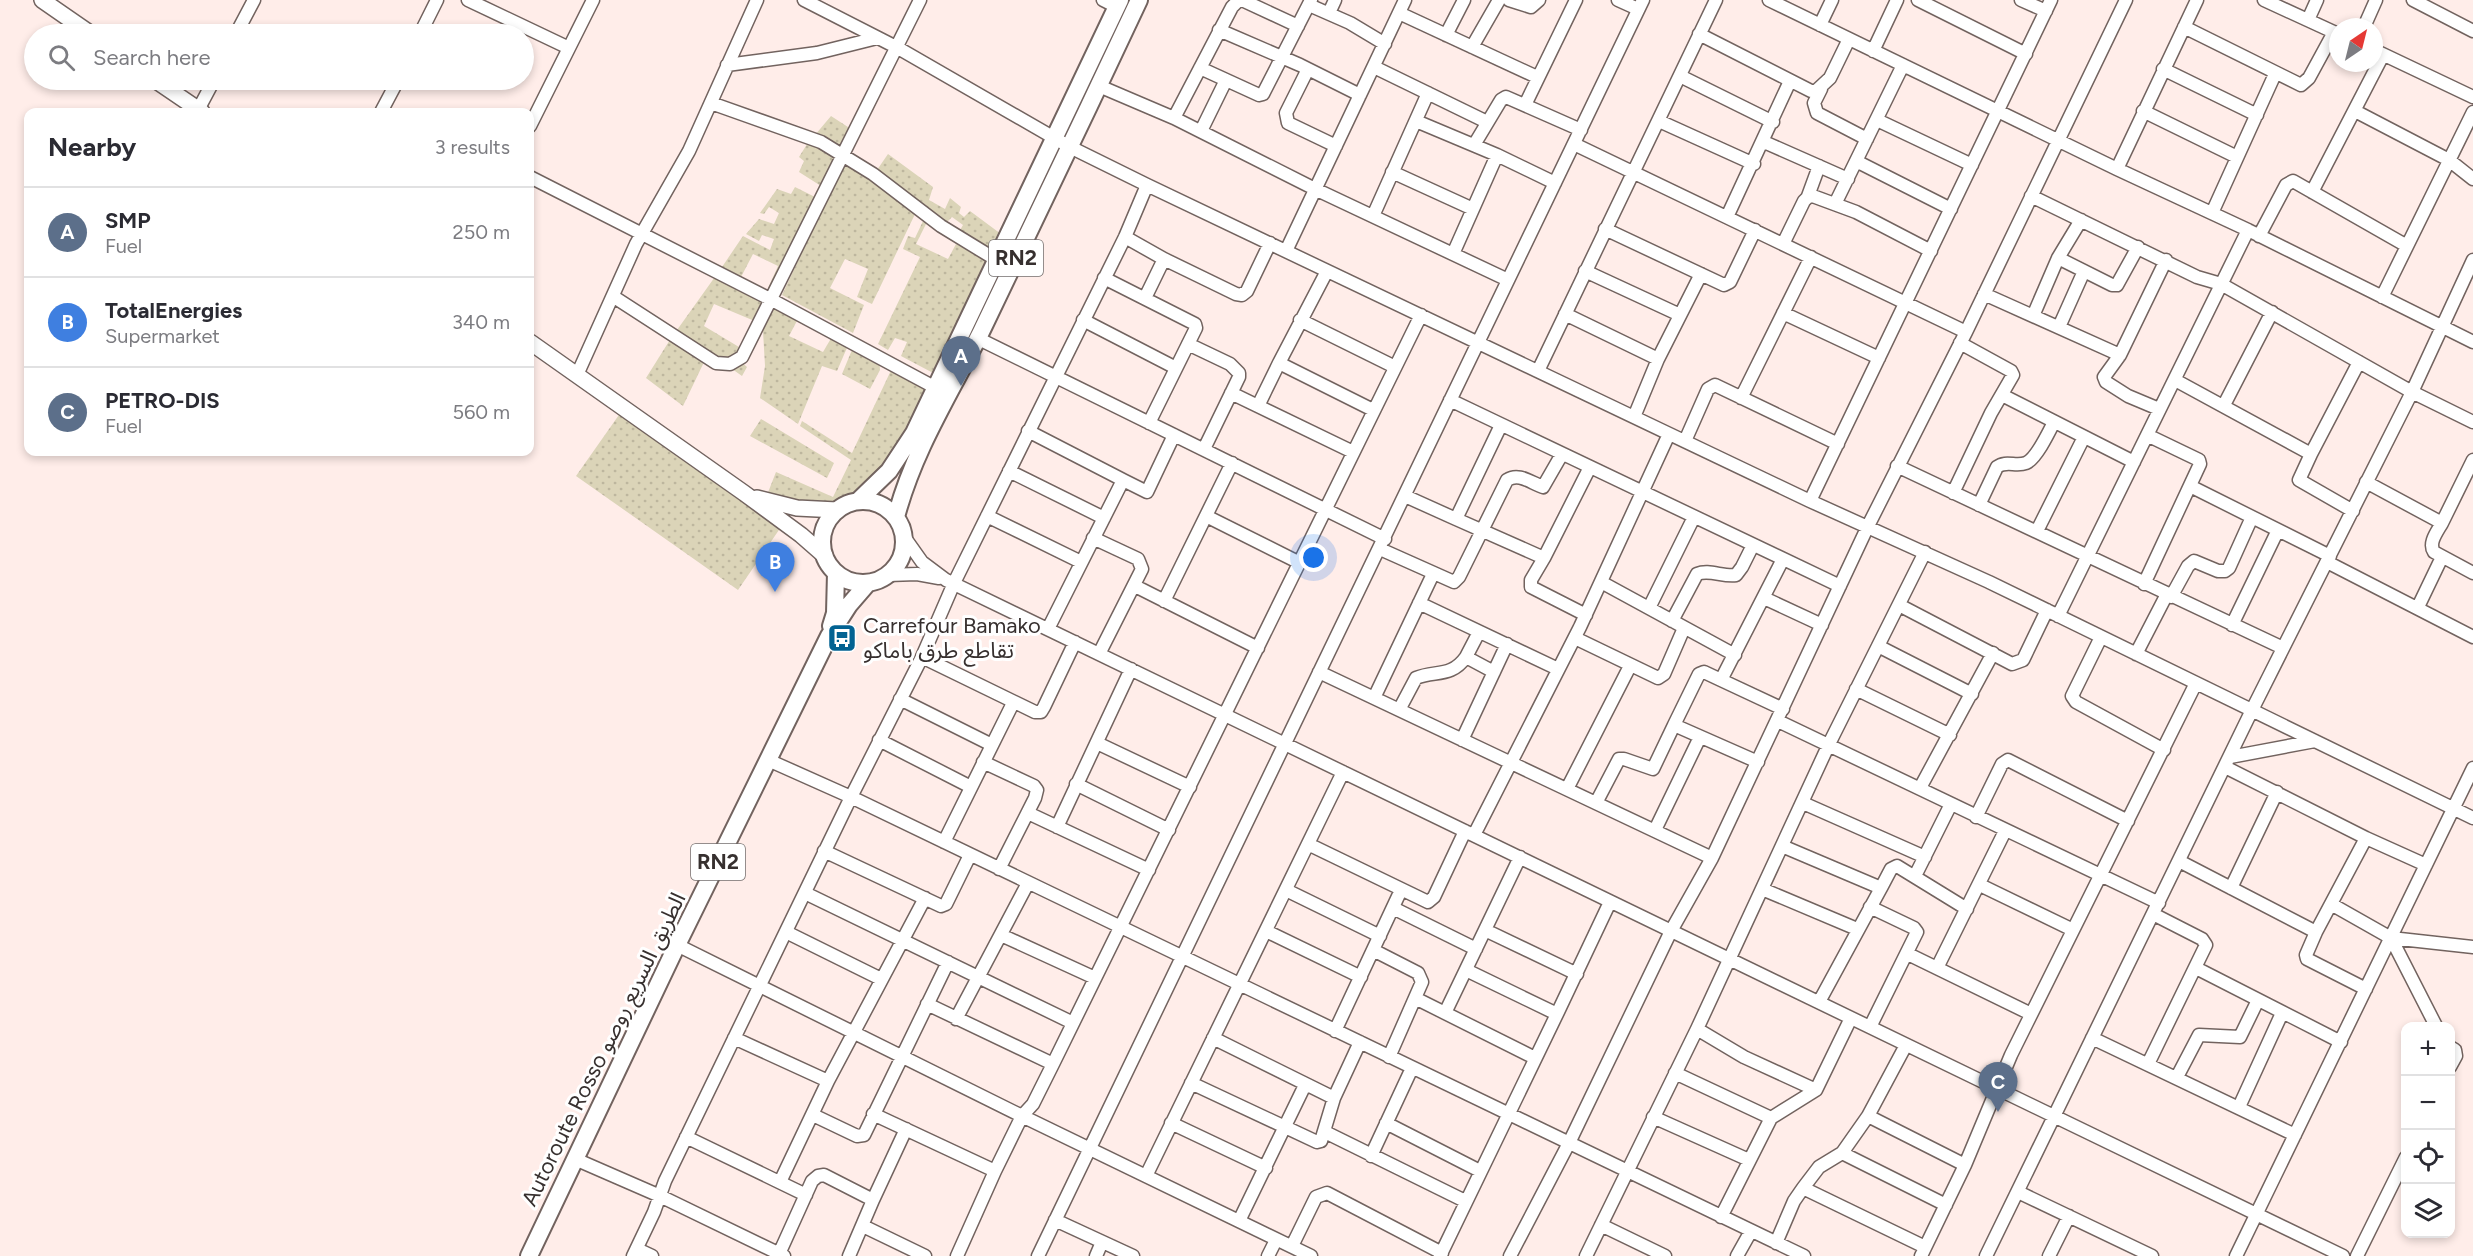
<!DOCTYPE html>
<html lang="en">
<head>
<meta charset="utf-8">
<style>
	:root { --surface:#fff; --page:#f2f2f3; --text:#2b2b33; --muted:#7c7c81; --line:#e1e1e2; --accent:#db2777 }
	body { margin:0; font-family:Figtree,"Noto Sans Arabic",sans-serif; background:var(--page); color:var(--text) }
	.controls { position:absolute; right:18px; bottom:18px; display:grid; overflow:hidden; border-radius:12px; box-shadow:0 3px 9px #0003 }
	.controls button { width:54px; height:54px; display:grid; place-items:center; padding:0; border:0; border-bottom:2px solid var(--line); background:var(--surface); color:var(--text); font:30px sans-serif }
	.compass { position:absolute; left:2329px; top:18px; width:54px; height:54px; border-radius:50%; background:var(--surface); box-shadow:0 3px 9px #0003; rotate:35deg }
	.you { position:absolute; left:1314px; top:558px; width:21px; height:21px; margin:-15px; border:4px solid #fff; border-radius:50%; background:#1a73e8; box-shadow:0 0 0 9px #1a73e833 }
	.badge { display:grid; place-items:center; width:39px; height:39px; border-radius:50%; background:var(--accent); color:#fff; font-size:20px; font-weight:700 }
	.pin { position:absolute; translate:-50% -50px; filter:drop-shadow(0 2px 3px #0008) }
	.pin::after { content:''; position:absolute; top:32px; width:21px; height:18px; background:inherit; clip-path:polygon(0 0,100% 0,50% 100%) }
	.list { margin:0; padding:0; list-style:none }
	h2 { display:flex; justify-content:space-between; align-items:center; height:78px; margin:0; padding:0 24px; font-size:26px }
	h2 small { font-size:20px; font-weight:400; color:var(--muted) }
	.list li { display:grid; grid-template-columns:39px 1fr auto; gap:18px; align-items:center; box-sizing:border-box; height:90px; padding:0 24px; border-top:2px solid var(--line) }
	.list b { display:block; font-size:22px; white-space:nowrap }
	.list p { margin:0; font-size:20px; white-space:nowrap; color:var(--muted) }
	.list em { font-size:20px; font-style:normal; color:var(--muted) }
	.icon { flex:none; width:33px; height:33px; fill:none; stroke:currentColor; stroke-width:2; stroke-linecap:round; stroke-linejoin:round }
	.map { position:relative; flex:none; width:2473px; height:1256px; overflow:hidden }
	.search { position:absolute; background:var(--surface); box-shadow:0 3px 9px #0003; left:24px; top:24px; width:510px; height:66px; display:flex; align-items:center; gap:15px; box-sizing:border-box; padding:0 21px; border-radius:33px; color:var(--muted); font-size:22px }
	.panel { position:absolute; background:var(--surface); box-shadow:0 3px 9px #0003; left:24px; top:108px; width:510px; height:348px; border-radius:12px }
	.map>svg:first-child { display:block }
	.grass { fill:url(#grass-dots) }
	.lines { fill:none; stroke-linecap:round; stroke-linejoin:round }
	.minor-casing { stroke:#72635f; stroke-width:15 }
	.major-casing { stroke:#72635f; stroke-width:18 }
	.highway-casing { stroke:#72635f; stroke-width:20 }
	.minor { stroke:#fff; stroke-width:12 }
	.major { stroke:#fff; stroke-width:15 }
	.highway { stroke:#fff; stroke-width:16 }
	.labels { text-anchor:middle; stroke-width:6; stroke-linejoin:round; paint-order:stroke }
	.shield { fill:#fff; stroke:#736e6d; stroke-width:1.5 }
	.shield-label { font-size:21px; font-weight:bold; fill:#37302f }
	.poi-label { font-size:22px; fill:#37302f; stroke:#fff; text-anchor:start }
	.street-label { font-size:22px; fill:#37302f; stroke:#fff }
</style>
</head>
<body>
<div class="map">
<svg width="2473" height="1256" viewBox="0 0 2473 1256">
	<defs>
		<pattern id="grass-dots" width="8" height="8" patternUnits="userSpaceOnUse" patternTransform="scale(1.5)"><rect width="8" height="8" fill="#dbd4b8"/><path d="M2 2h.1M6 6h.1" fill="none" stroke="#bdb69e" stroke-width="1.8" stroke-linecap="round"/></pattern>
	</defs>
	<rect width="100%" height="100%" fill="#ffede9"/>
	<path class="grass" d="M831,116L851,129L840,149L815,135Z
		M809,141L837,156L821,186L799,172L804,161L799,157Z
		M888,154L933,187L929,200L945,209L950,198L961,207L959,213L964,217L970,211L1001,234L990,251L959,232L963,225L952,217L946,223L877,170Z
		M845,161L916,212L872,304L857,297L868,269L845,259L830,288L864,305L853,333L782,295Z
		M795,187L817,198L774,291L768,288L778,266L753,254L741,277L722,267L743,236L770,250L774,239L762,235L759,241L746,234L759,219L774,224L779,213L769,207L764,214L760,213L777,189L791,194Z
		M924,219L928,220L916,244L948,259L956,244L988,261L935,374L901,356L907,342L895,338L888,350L878,344L920,257L903,249L908,236L915,238Z
		M717,274L769,300L757,322L714,304L704,326L739,347L736,357L747,367L742,376L677,330Z
		M775,304L799,317L789,336L823,352L833,335L849,343L837,371L822,366L798,424L760,398L765,366L763,331Z
		M673,335L705,360L683,406L646,378Z
		M854,345L879,357L880,370L870,389L842,374Z
		M894,364L931,385C912,418 875,504 831,504C810,504 788,498 767,495L776,472L833,497L851,460L800,426L802,421L852,453Z
		M621,412L781,527L738,590L576,476Z
		M761,419L834,463L827,478L750,436Z"/>
	<g class="lines">
		<g class="minor-casing">
			<path id="minor" d="M468,0L569,48
				M804,0L898,48L1070,147L1147,185L1810,501L1989,582L2473,818
				M1103,0L1117,7
				M1239,0L1232,7L1174,118L1315,189L1508,280
				M1242,0L1298,26
				M1509,0L1531,7L1539,0
				M1618,0L1638,9
				M1769,0L2117,169L2248,230L2473,342
				M1918,0L2026,54
				M2021,0L2046,11
				M2264,0L2338,34
				M2413,0L2473,31
				M1309,5L1350,23L1385,44
				M1329,13L1335,0
				M1399,13L1537,77
				M2308,20L2317,0
				M1820,25L1832,0
				M2184,27L2301,85L2309,78L2334,32
				M2364,27L2376,0
				M1219,30L1300,65L1360,95
				M236,34L254,0
				M420,34L437,0
				M1699,34L1811,91H1816L1830,78L1849,39
				M1446,35L1464,0
				M1472,47L1499,0
				M2374,50L2473,97
				M1873,51L1897,0
				M727,65L817,53L877,38
				M1374,67L1487,122
				M1200,68L1259,95L1263,94L1311,0
				M1308,69L1286,113L1288,123L1336,146
				M2163,69L2257,115
				M1680,76L1773,122
				M1099,86L1174,118
				M1821,89L1814,103L1817,113L1867,139
				M711,103L821,142L873,174L941,226L995,259
				M1525,105L1576,0
				M198,110L214,80
				M2143,111L2237,157
				M2355,111L2449,160L2473,179
				M381,112L398,80
				M1877,120L1972,165
				M1416,121L1497,155L1555,183
				M1659,121L1754,164
				M530,126L593,0
				M1201,131L1226,80
				M1764,142L1848,179
				M1574,144L1966,332
				M1474,145L1501,100L1506,97L1581,130
				M1856,161L1951,209
				M2117,169L2197,0
				M1392,172L1473,209
				M530,177L772,300L936,388
				M2312,192L2383,55
				M1808,196L1819,166
				M2031,196L2197,277L2221,284L2412,392L2473,422
				M1835,204L1903,65
				M2212,213L2275,74
				M1373,216L1428,93
				M1727,217L1790,81
				M1605,229L1724,285L1730,282L1755,230
				M2259,236L2286,185L2293,181L2407,246
				M1125,237L1164,259
				M1783,244L1804,201L1810,195L1856,212L1931,251
				M1286,251L1405,0
				M1453,254L1497,155
				M2058,258L2112,285H2117L2138,247
				M1327,271L1279,363L1373,410
				M1585,271L1680,315
				M1104,278L1195,324L1196,328L1149,423
				M1984,294L2120,355
				M614,297L716,363L730,364L742,357L920,0
				M2382,297L2473,112
				M1145,298L1164,259L1236,294L1242,295L1247,291L1270,243
				M1783,313L1879,358
				M1565,314L1658,359
				M2033,316L2058,258L2081,220
				M1083,320L1176,368
				M1300,320L1395,367
				M2059,327L2084,271
				M977,338L1385,539
				M1188,344L1230,364L1239,373V377L1204,449
				M1538,371L1716,0
				M577,375L636,244L689,151L757,0
				M2175,380L2311,454L2359,362
				M1231,393L1353,452
				M2002,395L2134,462
				M1741,398L1811,257
				M1450,400L1840,586
				M2224,405L2272,312
				M1258,406L1279,363
				M2159,409L2128,396L2106,382L2104,377L2120,355L2166,260
				M1634,417L1658,359L1701,274
				M1028,431L1123,480
				M1685,441L1708,389L1715,385L1838,444
				M2311,454L2299,480L2353,511
				M1897,466L2283,648
				M1009,471L1104,518
				M2366,482L2442,523C2437,532 2428,543 2434,552L2473,573
				M2190,486L2330,556
				M1953,493L1991,413L2013,375L2011,371L1960,343
				M1405,496L1456,519L1501,425
				M1810,501L2051,0
				M1979,505L1997,467C2006,460 2016,467 2026,463C2036,459 2049,432 2054,422
				M987,516L1081,562
				M1206,516L1300,563
				M1456,519L1544,558L1590,467
				M2442,523L2473,460
				M2037,531L2084,437
				M905,538L922,562L946,580L2343,1256
				M1093,538L1138,559L1142,569L1099,654
				M1380,549L1454,582L1459,577L1507,480C1519,472 1531,483 1543,487L1562,454
				M1544,558L1531,580V587L1586,615
				M1783,559L1721,680L1783,709
				M2327,562L2473,637
				M888,575L917,574L939,578
				M1601,582L1735,655
				M2144,584L2200,464L2199,460L2147,435
				M1135,586L1258,648
				M2171,597L2188,566L2194,561L2218,571H2225L2229,568L2252,517
				M1764,598L1822,625
				M1164,601L1232,463
				M1419,603L1558,669
				M1899,605L2012,664L2023,660L2047,610
				M2418,607L2442,557
				M1649,608L1694,517
				M2058,616L2248,230
				M1672,621L1697,574C1709,569 1723,577 1736,575L1742,567L1753,545
				M2232,625L2278,530
				M1048,629L1123,480L1147,492L1174,435
				M1479,632L1466,657L1494,672
				M2101,637L2072,696L2076,702L2164,750
				M1575,638L1658,678L1664,674L1684,628
				M1878,646L1972,694
				M2136,654L2167,594
				M922,657L1035,712H1041L1044,707L1075,642
				M1319,672L1712,858
				M1721,680L1704,672L1699,674L1674,725L1758,762
				M1856,689L1950,735
				M1374,698L1433,574
				M900,699L992,745
				M1399,710L1416,678C1435,670 1451,678 1466,657
				M1778,721L2159,903
				M879,740L971,787
				M1462,740L1507,644
				M1097,743L1190,787
				M2230,757L2315,741
				M768,760L851,797L1804,1256
				M983,762L1034,786L1037,790L1035,798L999,869
				M2225,767L2366,838L2426,865
				M1076,784L1169,830
				M1920,788L1993,653
				M1567,789L1630,666
				M1596,803L1619,759H1624L1653,769L1674,725
				M1803,803L1925,857
				M1028,813L1149,870
				M1976,817L2002,764L2008,760L2128,821
				M1057,827L1131,669
				M1655,830L1700,737
				M1474,835L1580,627L1669,434
				M944,842L1013,703
				M1308,844L1428,902L1434,897L1465,831
				M1782,846L1881,888L1891,869L1897,866L1967,909
				M824,851L941,906L946,904L970,855
				M2179,861L2316,932L2306,955L2307,959L2366,989
				M1915,876L1951,804
				M1980,885L2073,930
				M2231,888L2277,792
				M1762,889L1857,929
				M1286,890L1380,936
				M805,893L1073,1023
				M2331,904L2391,938L2473,947
				M1393,908L1476,949
				M1485,930L1577,974
				M1266,931L1361,977
				M786,932L881,979
				M2316,932L2366,838
				M1001,935L1095,978
				M2391,938L2436,1026
				M677,945L1022,1116L1311,1256
				M1373,950L1418,973L1422,982L1389,1057
				M1908,954L2031,1014
				M1937,968L2005,831
				M2196,968L2341,1042
				M1466,970L1557,1014L1610,902
				M1415,998L1535,1058
				M1819,1002L1881,888
				M927,1004L1053,1064
				M1445,1013L1520,857
				M956,1019L1028,883
				M1870,1027L1917,932L1914,928L1870,907
				M1697,1029L1744,1057L1816,1090
				M1335,1031L1401,890
				M734,1038L828,1081
				M1213,1038L1334,1098
				M2092,1038L2295,1135
				M1906,1045L1868,1116L1965,1165
				M2450,1047L2455,1050L2456,1056L2450,1067
				M2148,1064L2206,945L2202,939L2153,914
				M1675,1073L1771,1118
				M2177,1077L2199,1035L2240,1037L2258,1000
				M1191,1083L1317,1142L1321,1141L1334,1098L1360,1042
				M2239,1107L2282,1013
				M873,1114L995,1171
				M813,1115L857,1136L864,1135L948,962
				M1653,1117L1749,1160
				M1171,1123L1266,1168
				M1386,1123L1480,1171
				M1325,1132L1465,1201
				M686,1137L806,1195
				M1842,1153L1946,1205
				M1371,1156L1412,1068
				M575,1159L660,1196L784,1256
				M1146,1176L1343,772
				M780,1182L828,1081L925,898
				M1803,1188L1925,1247
				M2018,1192L2152,1256
				M873,1200L906,1129
				M1721,1217L1771,1118L1816,1090L1851,1018
				M1055,1220L1133,1256
				M1239,1221L1305,1085
				M1601,1225L1665,1256
				M863,1226L925,1256
				M1776,1243L1794,1201L1803,1188L1819,1167L1842,1153L1868,1116
				M1292,1246L1316,1197L1327,1193L1442,1253
				M637,1249L652,1256
				M779,1254L812,1181L818,1176L824,1175L873,1200L849,1256
				M633,1256L654,1212L665,1181L851,797L922,657L954,583L1125,237L1147,185
				M957,1256L995,1171L1022,1116L1033,1104L1053,1064L1421,315
				M1038,1256L1643,0
				M1096,1256L1102,1242
				M1268,1256L1276,1240
				M1440,1256L1557,1014
				M1510,1256L1569,1143L1671,931L1712,858L1868,526L1966,332L2126,0
				M1586,1256L1697,1029L1829,744L1925,552
				M1737,1256L1751,1231
				M1921,1256L1965,1165L2011,1055L2196,683
				M1986,1256L2252,710L2412,392L2473,260
				M2049,1256L2069,1216
				M2236,1256L2473,768
				M2357,1256L2406,1157"/>
		</g>
		<g class="major-casing">
			<path id="major" d="M42,0L91,34
				M155,80L202,112
				M530,342L744,493L801,535L825,556
				M757,498L797,508L837,510"/>
		</g>
		<g class="highway-casing">
			<path id="highway" d="M822 542a41 41 0 1 1 82 0a41 41 0 1 1-82 0Z
				M858,501L889,471L914,433L1120,0
				M896,517C914,449 950,394 981,332C1034,222 1087,111 1139,0
				M831,626L835,613L836,573
				M529,1256L677,945L829,636L849,605L868,583"/>
		</g>
		<use href="#minor" class="minor"/>
		<use href="#major" class="major"/>
		<use href="#highway" class="highway"/>
	</g>
	<defs>
		<g id="bus-square" transform="scale(1.5)"><rect x="-9" y="-9" width="18" height="18" rx="4" fill="#026292" stroke="#fff"/><path d="M-5-6H5V4H4V6H2V4H-2V6H-4V4H-5ZM-3.5-4V0h7V-4ZM-3.5 1.2v1.5H-2V1.2ZM2 1.2v1.5H3.5V1.2Z" fill="#fff"/></g>
	</defs>
	<g fill-rule="evenodd">
		<use href="#bus-square" x="842" y="638"/>
	</g>
	<g class="labels">
		<g class="shield">
			<rect x="989" y="240" width="54" height="36" rx="4.5"/>
			<rect x="691" y="844" width="54" height="36" rx="4.5"/>
		</g>
		<g class="shield-label">
			<text x="1016" y="265">RN2</text>
			<text x="718" y="869">RN2</text>
		</g>
		<g class="poi-label">
			<text x="863" y="633">Carrefour Bamako<tspan x="863" dy="25">تقاطع طرق باماكو</tspan></text>
		</g>
		<g class="street-label">
			<text transform="translate(603 1049) rotate(-64)" y="8">Autoroute Rosso الطريق السريع روصو</text>
		</g>
	</g>
</svg>
<div class="controls">
<button>+</button>
<button>−</button>
<button><svg class="icon" aria-label="locate" viewBox="0 0 24 24"><circle cx="12" cy="12" r="6"/><path d="M12 2v4M12 18v4M2 12h4M18 12h4"/></svg></button>
<button><svg class="icon" aria-label="layers" viewBox="0 0 24 24"><path d="M12 4l9 5-9 5-9-5zM3 14l9 5 9-5"/></svg></button>
</div>
<svg class="compass" viewBox="-18 -18 36 36"><path d="M0-13l5 13h-10z" fill="#e53935"/><path d="M0 13l5-13h-10z" fill="#7c7c81"/></svg>
<div class="you"></div>
<div class="pin badge" style="left:961px;top:386px;background:#5c6f8a">A</div>
<div class="pin badge" style="left:775px;top:592px;background:#3f7fe0">B</div>
<div class="pin badge" style="left:1998px;top:1112px;background:#5c6f8a">C</div>
<div class="search"><svg class="icon" aria-label="search" viewBox="0 0 24 24"><circle cx="10" cy="10" r="6"/><path d="M15 15l6 6"/></svg>Search here</div>
<section class="panel">
<h2>Nearby<small>3 results</small></h2>
<ul class="list">
<li><span class="badge" style="background:#5c6f8a">A</span><div><b>SMP</b><p>Fuel</p></div><em>250 m</em></li>
<li><span class="badge" style="background:#3f7fe0">B</span><div><b>TotalEnergies</b><p>Supermarket</p></div><em>340 m</em></li>
<li><span class="badge" style="background:#5c6f8a">C</span><div><b>PETRO-DIS</b><p>Fuel</p></div><em>560 m</em></li>
</ul>
</section>
</div>
</body>
</html>
